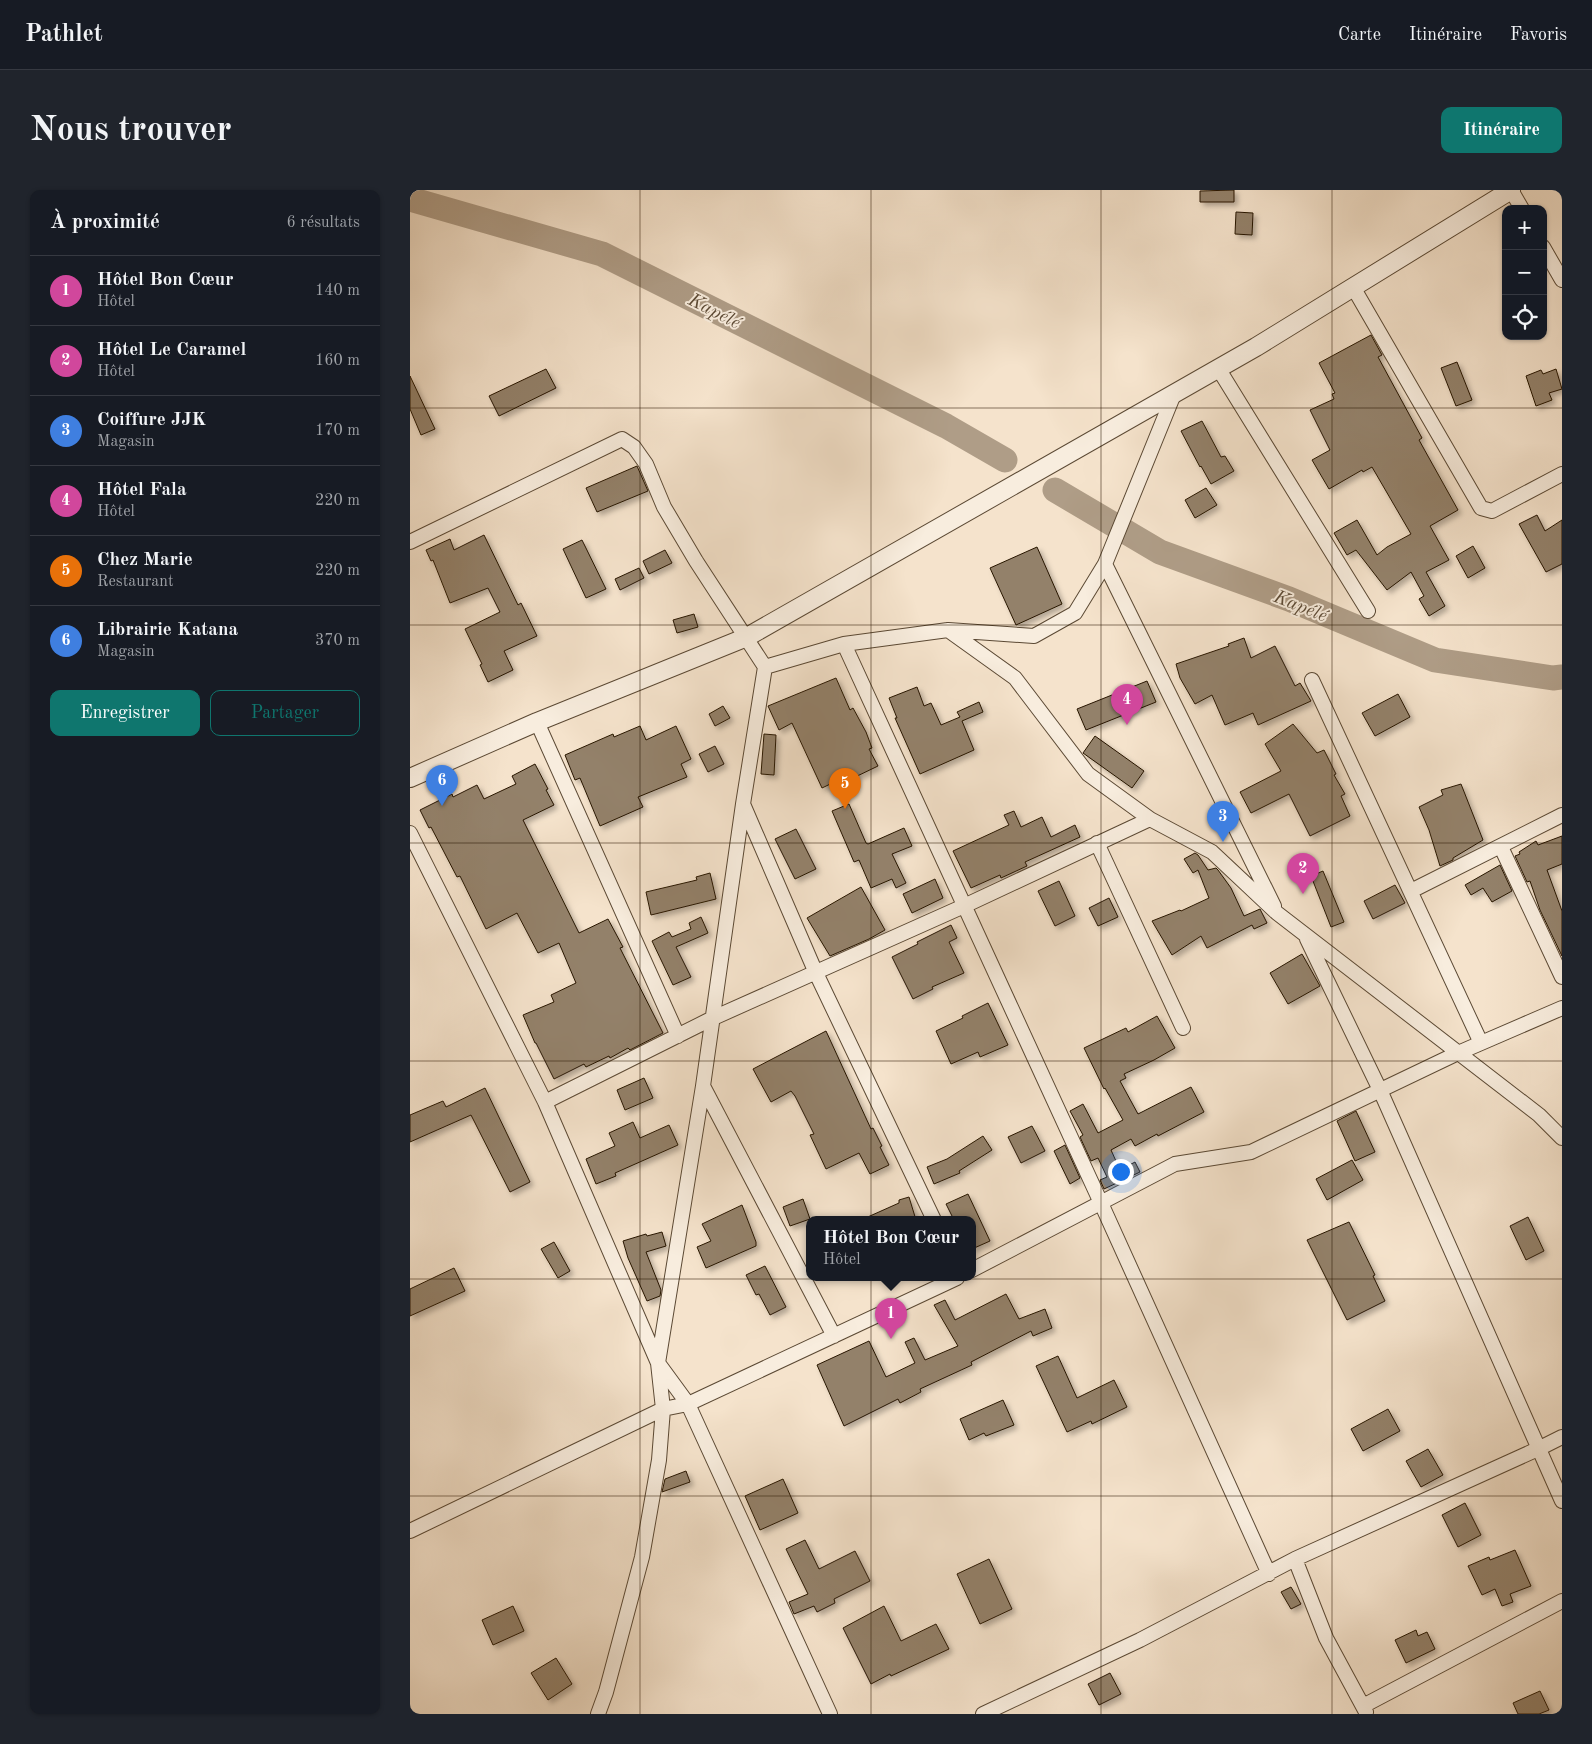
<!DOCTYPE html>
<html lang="fr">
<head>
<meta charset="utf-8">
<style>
	:root { --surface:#171b24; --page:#20242c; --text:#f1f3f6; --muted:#9ea1a6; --line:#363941; --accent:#0f766e }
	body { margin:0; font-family:"Old Standard TT",serif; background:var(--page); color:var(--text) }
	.controls { position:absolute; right:15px; top:15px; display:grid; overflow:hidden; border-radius:10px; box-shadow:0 1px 4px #0004 }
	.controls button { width:45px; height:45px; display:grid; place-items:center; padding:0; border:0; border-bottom:1px solid var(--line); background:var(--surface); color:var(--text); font:25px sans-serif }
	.you { position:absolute; left:710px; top:981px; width:18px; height:18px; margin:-12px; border:4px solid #fff; border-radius:50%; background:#1a73e8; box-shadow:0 0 0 8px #1a73e833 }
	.badge { display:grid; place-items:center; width:32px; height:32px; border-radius:50%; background:var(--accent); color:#fff; font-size:16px; font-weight:700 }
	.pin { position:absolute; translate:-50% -41px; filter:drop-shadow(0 1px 2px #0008) }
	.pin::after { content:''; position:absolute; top:26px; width:18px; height:15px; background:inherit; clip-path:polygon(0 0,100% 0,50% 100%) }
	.popup { position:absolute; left:396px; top:1026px; width:170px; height:65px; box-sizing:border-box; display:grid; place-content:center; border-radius:10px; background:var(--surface); filter:drop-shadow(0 1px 4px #0005); font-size:16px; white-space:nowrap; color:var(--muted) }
	.popup b { font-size:19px; color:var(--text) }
	.popup::after { content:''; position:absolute; left:50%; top:100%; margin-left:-10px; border:10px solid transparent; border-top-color:var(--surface) }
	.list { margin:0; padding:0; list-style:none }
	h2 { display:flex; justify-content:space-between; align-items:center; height:65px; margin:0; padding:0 20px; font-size:21px }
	h2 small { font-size:16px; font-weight:400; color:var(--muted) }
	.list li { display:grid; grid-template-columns:32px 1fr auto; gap:15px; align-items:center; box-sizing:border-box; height:70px; padding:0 20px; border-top:1px solid var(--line) }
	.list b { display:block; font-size:19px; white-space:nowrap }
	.list p { margin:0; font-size:16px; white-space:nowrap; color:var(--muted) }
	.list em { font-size:16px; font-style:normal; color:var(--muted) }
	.actions { display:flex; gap:10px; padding:15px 20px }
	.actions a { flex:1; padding:11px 0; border:1px solid var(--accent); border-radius:10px; text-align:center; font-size:18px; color:var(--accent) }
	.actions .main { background:var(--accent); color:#fff }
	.icon { flex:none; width:28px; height:28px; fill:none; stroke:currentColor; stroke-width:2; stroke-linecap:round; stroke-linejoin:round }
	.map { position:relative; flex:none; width:1152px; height:1524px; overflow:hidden; border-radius:10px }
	header { display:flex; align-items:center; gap:30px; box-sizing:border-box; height:70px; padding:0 25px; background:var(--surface); border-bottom:1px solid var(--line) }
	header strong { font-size:24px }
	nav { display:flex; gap:28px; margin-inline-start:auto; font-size:18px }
	.intro { display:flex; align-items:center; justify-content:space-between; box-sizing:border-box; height:120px; padding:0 30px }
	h1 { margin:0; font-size:35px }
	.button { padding:12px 22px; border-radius:10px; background:var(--accent); color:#fff; font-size:18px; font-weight:700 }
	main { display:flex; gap:30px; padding:0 30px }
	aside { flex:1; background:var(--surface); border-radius:10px; box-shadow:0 1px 4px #0004 }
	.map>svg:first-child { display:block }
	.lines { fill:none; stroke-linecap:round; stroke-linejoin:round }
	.river { stroke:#af9d87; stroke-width:25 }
	.building { fill:#93816b; stroke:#281601; filter:url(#shadow) }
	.minor-casing { stroke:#5b4934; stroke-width:16 }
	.tertiary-casing { stroke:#5b4934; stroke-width:20 }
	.minor { stroke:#f8edde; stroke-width:14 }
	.tertiary { stroke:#f8edde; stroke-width:18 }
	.grid { fill:none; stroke:#281601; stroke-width:1; stroke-opacity:0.55 }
	.labels { text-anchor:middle; stroke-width:4; stroke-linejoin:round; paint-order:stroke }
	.water-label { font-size:19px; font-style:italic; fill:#5e4c37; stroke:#f8edde }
</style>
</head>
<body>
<header>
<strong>Pathlet</strong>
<nav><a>Carte</a><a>Itinéraire</a><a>Favoris</a></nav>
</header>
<div class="intro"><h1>Nous trouver</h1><a class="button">Itinéraire</a></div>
<main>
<aside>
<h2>À proximité<small>6 résultats</small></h2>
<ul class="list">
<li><span class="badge" style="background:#d1479c">1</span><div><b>Hôtel Bon Cœur</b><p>Hôtel</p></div><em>140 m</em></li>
<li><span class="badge" style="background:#d1479c">2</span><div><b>Hôtel Le Caramel</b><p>Hôtel</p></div><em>160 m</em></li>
<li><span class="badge" style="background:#3f7fe0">3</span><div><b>Coiffure JJK</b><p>Magasin</p></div><em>170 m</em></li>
<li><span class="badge" style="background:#d1479c">4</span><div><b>Hôtel Fala</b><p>Hôtel</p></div><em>220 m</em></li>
<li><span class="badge" style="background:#e8710a">5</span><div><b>Chez Marie</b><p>Restaurant</p></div><em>220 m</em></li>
<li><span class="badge" style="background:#3f7fe0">6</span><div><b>Librairie Katana</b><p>Magasin</p></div><em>370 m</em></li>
</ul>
<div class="actions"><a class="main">Enregistrer</a><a>Partager</a></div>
</aside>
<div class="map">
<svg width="1152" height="1524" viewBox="0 0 1152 1524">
	<defs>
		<filter id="shadow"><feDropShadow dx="3.5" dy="3.5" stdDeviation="2.5" flood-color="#0004"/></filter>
	</defs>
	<rect width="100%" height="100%" fill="#f5e3cc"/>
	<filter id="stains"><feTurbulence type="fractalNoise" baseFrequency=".004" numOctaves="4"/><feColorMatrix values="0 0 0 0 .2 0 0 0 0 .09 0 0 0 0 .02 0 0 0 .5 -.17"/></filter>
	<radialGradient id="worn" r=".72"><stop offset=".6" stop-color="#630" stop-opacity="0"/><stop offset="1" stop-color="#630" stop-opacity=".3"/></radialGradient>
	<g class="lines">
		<path class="river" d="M0,9L192,64L536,236L595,270
			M645,300L750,362L879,409L1025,470L1143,488L1152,487"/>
	</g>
	<path class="building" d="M824,0V12H790V1Z
		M826,22L843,23L842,45L825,44Z
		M961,145L972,165L968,167L1012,248L1009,250L1048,320L1020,336L1039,370L1016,382L1035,416L1019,426L1009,409L1014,406L1001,382L977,400L946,360L937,365L924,343L947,330L967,365L977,357L1001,344L962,277L953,282L952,280L919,299L902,270L920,260L900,220L924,209L922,204L925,203L909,173Z
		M1047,172L1062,210L1046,216L1031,178Z
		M136,179L146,198L89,226L79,206Z
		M1146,179L1152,199L1139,203L1142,210L1126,216L1116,186L1131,180L1133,184Z
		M0,186L25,239L11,245L0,219Z
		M792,231L811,267L815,266L824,281L801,294L791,276L790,277L771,241Z
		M227,276L238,301L187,322L176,298Z
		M796,298L807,315L785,328L775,310Z
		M1127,325L1135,341L1152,330V374L1136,382L1109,334Z
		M74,345L108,415L111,413L127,446L94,461L103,480L78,492L70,475L72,474L55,439L90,422L78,398L40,413L23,370L21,371L16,360L40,349L44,360Z
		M172,350L196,399L176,408L153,359Z
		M1063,356L1075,378L1058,388L1046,366Z
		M627,357L652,414L606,435L580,378Z
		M255,360L262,373L239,384L233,371Z
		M229,378L234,388L210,400L205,389Z
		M284,424L288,437L267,443L263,430Z
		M834,448L841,468L865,456L885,496L890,493L901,511L848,535L843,523L815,535L802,505L785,514L770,488L766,474L819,456L818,454Z
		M426,488L440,520L443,518L456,542L462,558L459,559L468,576L441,589L439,585L412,598L382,533L369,540L358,516Z
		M737,491L746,512L676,540L667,519Z
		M507,497L514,516L521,513L531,535L550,527L547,522L569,512L573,522L552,531L564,560L510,584L485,528H487L479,508Z
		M988,504L1000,527L965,546L952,523Z
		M313,516L320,528L305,536L299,524Z
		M883,534L907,563L914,560L926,584L924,585L935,604L931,606L940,626L900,646L879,604L841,623L830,602L871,581L855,554Z
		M230,536L236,550L266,536L281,569L271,574L277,587L228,607L233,617L190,636L170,588L165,590L155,565L203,544L204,547Z
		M354,544L366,545L364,585L351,584Z
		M685,546L734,581L722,598L673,563Z
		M305,556L314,574L298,582L289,564Z
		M125,574L138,599L136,600L144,615L113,630L169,743L198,729L213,757L210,758L253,843L220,860L218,858L200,868L199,866L176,877L174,874L144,889L126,853H125L113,825L144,812L141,805L166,793L149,753L128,763L107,723L76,739L50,686L47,687L21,637L19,638L10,620L42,604L43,607L67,595L74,609L106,594L102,586Z
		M1051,594L1073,650L1043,668V670L1030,676L1019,640L1009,617L1033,605L1031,600Z
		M439,614L456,653L458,654L494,638L502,656L482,664L496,693L486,698L482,689L461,698L449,670L444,672L422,621Z
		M604,621L611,637L632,627L641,647L665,635L670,647L615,672L617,676L591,688L590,685L561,698L543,661L599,635L594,625Z
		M386,639L406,679L385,689L365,649Z
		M1152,646V674L1137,680L1152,721V766L1130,720L1120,691L1117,692L1105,666L1110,664L1109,662L1126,651L1128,655Z
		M785,663L788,665L798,680L806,678L808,680L821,698L834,726L850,719L857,733L844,739L842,735L797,758L791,746L762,765L742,731L770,720L771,721L799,708L788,680L783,683L774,669Z
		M1090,675L1102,701L1082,712L1073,698L1061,705L1055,695Z
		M913,681L934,732L921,737L901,686Z
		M300,683L306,709L241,725L236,702L287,690L286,687Z
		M525,689L533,708L502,723L493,704Z
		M649,691L665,726L645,736L628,701Z
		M985,695L995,713L963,729L954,711Z
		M451,697L475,740L459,749L420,766L397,728Z
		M699,708L708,727L688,736L679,718Z
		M291,727L298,743L266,757L281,787L263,795L242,751L259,742L262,747L281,739L279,733Z
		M541,735L547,748L539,752L554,783L522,797L523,799L503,809L482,767L508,754L507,752Z
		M892,764L910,796L878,814L860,783Z
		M578,813L598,855L570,867L568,862L541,874L526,841L553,828L552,826Z
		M747,826L765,858L744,870L714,884L716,888L710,891L728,924L781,897L794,922L748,946L747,944L725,956L721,949L701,960L710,980L725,972L730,982L694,999L690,990L697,987L688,968L681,971L670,947L673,945L660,921L673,914L688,943L713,930L695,898L694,899L674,858L716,838L718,842Z
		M416,841L461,939L463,938L472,956L470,957L479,975L460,984L449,963L416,979L400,945L404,944L385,906L381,901L361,912L343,879Z
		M234,888L243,908L215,920L207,900Z
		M75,898L120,992L100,1002L61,925L0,952V925L33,911L36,917Z
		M946,921L965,962L945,971L927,931Z
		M223,932L230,948L259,935L268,955L205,983L206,986L186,994L176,969L205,956L199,943Z
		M622,936L635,961L611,973L598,947Z
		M573,946L582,960L549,981L550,983L524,994L517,977L537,969Z
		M655,955L670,988L660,994L644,961Z
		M942,970L953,990L917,1010L906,989Z
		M558,1004L580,1051L562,1059V1030H544L536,1014Z
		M499,1007L506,1030H451L489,1013V1010Z
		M393,1009L400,1029L380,1036L373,1017Z
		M332,1015L346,1052V1056L296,1078L287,1057L301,1051L292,1034Z
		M1118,1027L1134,1061L1116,1070L1100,1036Z
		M939,1032L965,1085L963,1086L975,1111L937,1130L897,1050Z
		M252,1042L256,1056L236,1062L251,1100L250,1106L237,1111L218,1068L213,1051L236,1044L237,1046Z
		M144,1052L160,1081L148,1088L131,1059Z
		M355,1076L376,1117L360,1125L349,1104L346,1105L336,1085Z
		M44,1078L55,1101L0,1126V1099Z
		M596,1104L609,1129L635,1119L642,1138L623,1146L621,1141L561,1172L562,1175L510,1199L511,1202L490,1213L488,1209L434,1236L407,1175L459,1151L476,1187L505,1173L495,1152L504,1148L515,1170L548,1156L524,1115L535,1110L545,1130Z
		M648,1166L667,1208L704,1190L717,1217L682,1234L681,1231L657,1242L626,1176Z
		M593,1210L604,1235L576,1246L574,1243L559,1250L550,1229Z
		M978,1219L990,1241L953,1261L941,1239Z
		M1018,1259L1033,1285L1011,1297L996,1271Z
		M276,1281L280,1292L252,1302L255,1289Z
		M373,1289L388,1323L350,1340L335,1306Z
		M1055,1313L1071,1345L1048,1357L1032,1325Z
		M395,1350L409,1379L445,1361L460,1391L424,1409L425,1413L407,1422L404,1416L384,1424L379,1412L398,1404L376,1359Z
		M1105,1360L1121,1396L1100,1404L1103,1412L1092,1416L1085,1399L1072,1405L1058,1376L1079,1367L1080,1370Z
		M579,1369L602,1419L570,1434L547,1384Z
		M881,1397L891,1414L881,1419L871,1402Z
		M103,1416L114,1441L83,1455L72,1430Z
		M474,1416L491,1451L526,1434L539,1459L481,1486L480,1484L461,1494L433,1438Z
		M1006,1440L1008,1446L1017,1442L1025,1459L996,1473L985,1450Z
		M146,1468L162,1494L138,1510L121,1483Z
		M700,1483L711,1504L689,1515L678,1494Z
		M1130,1501L1139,1520L1129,1524H1108L1103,1513Z"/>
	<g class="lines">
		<g class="minor-casing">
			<path id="minor" d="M1101,0L1112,19
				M1133,57L1152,90
				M943,97L1071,318L1082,321L1152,284
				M808,178L958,421
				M0,352L212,249L224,257L236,274L254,317L286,371L355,477L333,614L293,896L248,1173L253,1219L249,1270L232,1367L196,1502L188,1524
				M695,374L864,716
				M538,440L605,488L678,584L740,629L802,662L867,723L1129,925L1152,948
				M434,454L691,1013L859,1384
				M355,477L434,454L538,440L624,446L665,423L695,374L764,204
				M902,490L1071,853
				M127,532L268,846
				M333,614L406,783L524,1030
				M0,643L135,912L248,1173L278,1214L420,1524
				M687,653L773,838
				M1091,657L1152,787
				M1001,701L1152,625
				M897,749L970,900L1152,1311
				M293,896L424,1146
				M135,912L301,829L554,716L740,629
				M562,1080L765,974L841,962L1048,863L1152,818
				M0,1341L253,1219L278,1214L547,1088
				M885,1369L916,1448L956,1522
				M953,1516L1152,1411
				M573,1524L730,1450L885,1369L1130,1258L1152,1247"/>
		</g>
		<g class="tertiary-casing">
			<path id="tertiary" d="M0,588L127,532L337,447L846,157L1101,0"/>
		</g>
		<use href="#minor" class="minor"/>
		<use href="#tertiary" class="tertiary"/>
	</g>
	<path class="grid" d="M230,0V1524M461,0V1524M691,0V1524M922,0V1524M0,218H1152M0,435H1152M0,653H1152M0,871H1152M0,1089H1152M0,1306H1152"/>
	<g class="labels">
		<g class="water-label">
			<text transform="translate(305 120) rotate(27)" y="7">Kapélé</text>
			<text transform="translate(891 415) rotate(22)" y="7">Kapélé</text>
		</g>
	</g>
	<rect width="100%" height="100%" filter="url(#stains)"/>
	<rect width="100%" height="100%" fill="url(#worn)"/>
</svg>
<div class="controls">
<button>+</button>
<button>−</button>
<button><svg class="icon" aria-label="locate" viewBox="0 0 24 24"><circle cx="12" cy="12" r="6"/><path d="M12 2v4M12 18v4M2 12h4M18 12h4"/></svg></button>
</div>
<div class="you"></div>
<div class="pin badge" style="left:481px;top:1149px;background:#d1479c">1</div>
<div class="popup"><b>Hôtel Bon Cœur</b>Hôtel</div>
<div class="pin badge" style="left:893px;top:704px;background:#d1479c">2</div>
<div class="pin badge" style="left:813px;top:652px;background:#3f7fe0">3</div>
<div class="pin badge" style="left:717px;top:535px;background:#d1479c">4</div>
<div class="pin badge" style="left:435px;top:619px;background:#e8710a">5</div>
<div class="pin badge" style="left:32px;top:616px;background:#3f7fe0">6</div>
</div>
</main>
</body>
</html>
